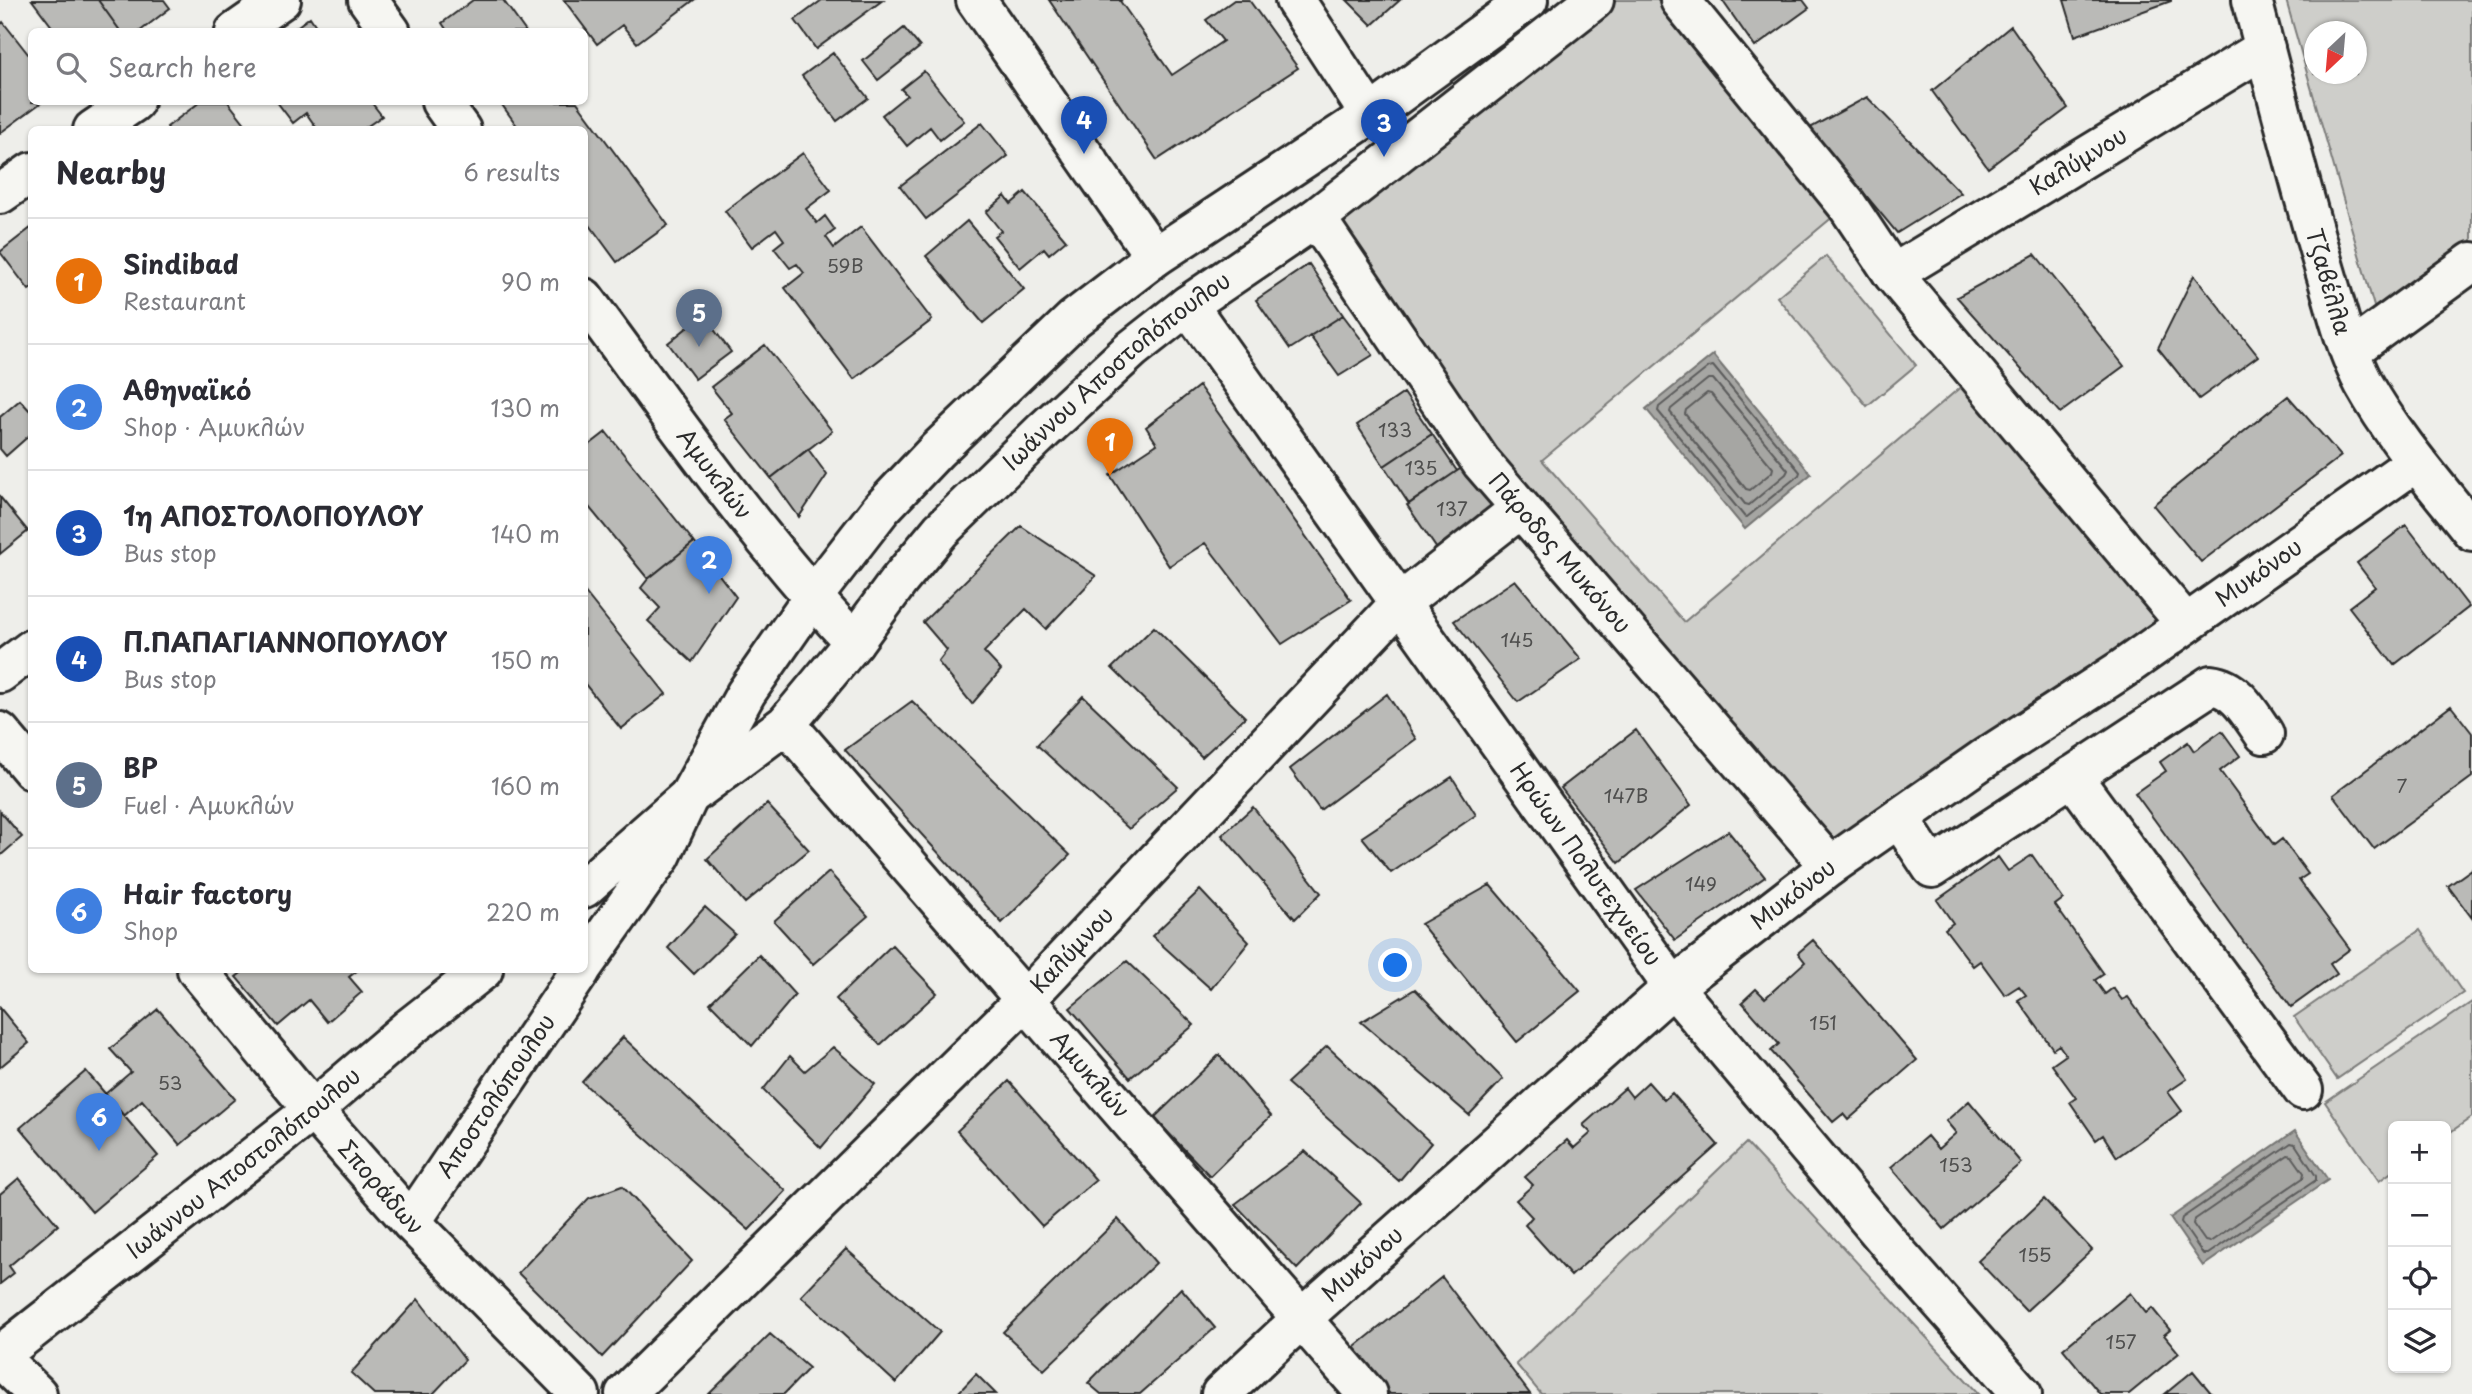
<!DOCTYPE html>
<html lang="en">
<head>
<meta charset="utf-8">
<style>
	:root { --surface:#fff; --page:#f7f7f7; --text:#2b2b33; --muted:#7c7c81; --line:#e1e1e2; --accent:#d1495b }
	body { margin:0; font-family:"Playpen Sans",sans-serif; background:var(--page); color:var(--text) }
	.controls { position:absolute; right:21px; bottom:21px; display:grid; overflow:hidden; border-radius:10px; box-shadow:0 2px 5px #0004 }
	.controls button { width:63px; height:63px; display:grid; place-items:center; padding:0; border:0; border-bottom:2px solid var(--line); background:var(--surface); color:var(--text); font:35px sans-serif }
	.compass { position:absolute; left:2304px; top:21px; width:63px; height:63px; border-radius:50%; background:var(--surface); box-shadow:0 2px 5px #0004; rotate:206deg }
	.you { position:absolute; left:1396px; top:966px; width:24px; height:24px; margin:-18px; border:5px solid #fff; border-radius:50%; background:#1a73e8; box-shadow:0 0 0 10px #1a73e833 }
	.badge { display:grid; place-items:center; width:46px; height:46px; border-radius:50%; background:var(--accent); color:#fff; font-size:23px; font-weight:700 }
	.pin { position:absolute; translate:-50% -58px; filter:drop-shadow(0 2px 4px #0008) }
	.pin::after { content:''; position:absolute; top:37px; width:24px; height:21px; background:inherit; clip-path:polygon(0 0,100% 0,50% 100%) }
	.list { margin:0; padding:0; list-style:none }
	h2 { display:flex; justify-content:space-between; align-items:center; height:91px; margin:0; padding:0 28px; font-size:30px }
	h2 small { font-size:23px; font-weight:400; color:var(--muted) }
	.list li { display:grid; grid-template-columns:46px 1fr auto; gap:21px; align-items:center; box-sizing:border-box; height:126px; padding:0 28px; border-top:2px solid var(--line) }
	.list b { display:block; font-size:26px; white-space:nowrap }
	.list p { margin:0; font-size:23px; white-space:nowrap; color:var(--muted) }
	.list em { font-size:23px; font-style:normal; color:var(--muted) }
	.icon { flex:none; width:38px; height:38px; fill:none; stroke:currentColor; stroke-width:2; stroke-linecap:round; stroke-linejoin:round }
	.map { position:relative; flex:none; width:2472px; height:1394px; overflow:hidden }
	.search { position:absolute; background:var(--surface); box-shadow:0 2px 5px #0004; left:28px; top:28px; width:560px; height:77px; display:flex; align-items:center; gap:18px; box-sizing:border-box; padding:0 24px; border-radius:10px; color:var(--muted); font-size:26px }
	.panel { position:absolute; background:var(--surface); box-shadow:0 2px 5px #0004; left:28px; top:126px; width:560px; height:847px; border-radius:10px }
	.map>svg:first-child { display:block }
	.green { fill:#cececa; stroke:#7c7c7a; stroke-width:2; fill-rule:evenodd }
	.water { fill:#a6a6a3; stroke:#757573; stroke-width:2 }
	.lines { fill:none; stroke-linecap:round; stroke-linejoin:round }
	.shore { stroke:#5c5c5b; stroke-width:2 }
	.building { fill:#babab7; stroke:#2b2b2b; stroke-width:2 }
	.minor-casing { stroke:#2b2b2b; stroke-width:44 }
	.minor { stroke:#f6f6f2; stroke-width:38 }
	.labels { text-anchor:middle; stroke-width:5; stroke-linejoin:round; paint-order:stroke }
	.number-label { font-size:19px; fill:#4f4f4e }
	.street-label { font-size:23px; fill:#2b2b2b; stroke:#f6f6f2 }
</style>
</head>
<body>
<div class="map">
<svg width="2472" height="1394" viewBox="0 0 2472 1394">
	<rect width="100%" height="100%" fill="#eeeeea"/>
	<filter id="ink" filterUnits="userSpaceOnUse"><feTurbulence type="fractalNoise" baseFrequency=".0143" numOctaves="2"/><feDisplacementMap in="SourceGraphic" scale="14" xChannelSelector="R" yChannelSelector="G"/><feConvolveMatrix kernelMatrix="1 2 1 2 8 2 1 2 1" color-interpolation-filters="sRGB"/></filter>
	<g filter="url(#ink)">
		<path class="green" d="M1594,0H1680L1847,205L1542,460L1684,622L1963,385L2186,624L1830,866L1520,509L1316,218Z
			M2286,0H2472V241L2375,310ZM2314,32H2356V74H2314Z
			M1826,256L1916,365L1867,406L1777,297Z
			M2420,930L2463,993L2337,1079L2294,1017Z
			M2472,1002V1117L2446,1135V1126H2393V1171L2379,1181L2325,1102Z
			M1746,1143L1979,1394H1541L1516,1364Z"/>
		<path class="water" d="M1713,355L1811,474L1745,529L1646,409Z
			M2295,1131L2328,1180L2203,1266L2170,1218Z"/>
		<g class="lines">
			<path class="shore" d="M1713,366L1800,472L1799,475L1747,517L1744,516L1658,411L1659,407L1709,367Z
				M1708,379H1713L1788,470L1786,474L1749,505L1745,504L1670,412L1671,409Z
				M1707,393L1711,394L1773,468L1772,472L1750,490L1746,489L1685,414L1686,410Z
				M2291,1143L2295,1144L2316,1176V1180L2208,1254H2203L2181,1222L2182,1218Z
				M2288,1155L2292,1156L2304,1173L2303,1178L2210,1242L2205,1241L2193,1224L2194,1220Z"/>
		</g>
		<path class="building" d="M32,0H98L121,32H56Z
			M98,0H164L170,8L139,32H121Z
			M473,0H503L526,32H448L442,23Z
			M564,0H694L637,43L622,25L597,44Z
			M822,0H883L816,49L795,20Z
			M1049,0H1122L1120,1L1172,75L1223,41L1206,20L1234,0H1249L1298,68L1157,160Z
			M1347,0H1400L1372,25Z
			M1722,0H1803L1809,8L1755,47Z
			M2064,0H2171V1L2075,36Z
			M310,17L320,32H290Z
			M3,22L32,59V102H42L0,133V25Z
			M2011,26L2068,108L1988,168L1932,91Z
			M904,28L920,47L878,80L863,61Z
			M833,53L868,98L837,121L802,76Z
			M924,71L964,121L940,140L930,127L907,146L882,115L907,95L901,89Z
			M1867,97L1961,193L1897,233L1810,128Z
			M200,102H228L250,130H169L167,127Z
			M277,102H371L382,116L362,130H318L306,113L293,123Z
			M500,102H577L668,225L617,262L584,217V130H520Z
			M982,123L1008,156L926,219L900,186Z
			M803,153L831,190L806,209L817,223L825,216L835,230L826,237L834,248L861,227L932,320L854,379L785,288L804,273L797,264L790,268L774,248L784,240L776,229L752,247L725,211Z
			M1025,192L1066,240L1049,254L1044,248L1020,268L994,236L1001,231L986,212L1005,196L1011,204Z
			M967,221L1024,289L983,323L926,256Z
			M32,227V288L29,290L0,252Z
			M2035,254L2124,366L2060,413L1957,297Z
			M1309,264L1343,315L1290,349L1256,300Z
			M2194,275L2258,356L2199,399L2158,348Z
			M703,315L731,352L695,379L668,343Z
			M1343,315L1373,355L1339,376L1310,336Z
			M765,345L832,431L771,478L724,419L732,413L711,387Z
			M1199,386L1351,600L1282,644L1205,543L1169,566L1110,475L1157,444L1146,427Z
			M1404,393L1432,434L1384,466L1357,425Z
			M2288,396L2341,456L2201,562L2153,505Z
			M20,400L32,413V433L6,456L0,449V417Z
			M606,432L694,542L648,579L584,501V449Z
			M1432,434L1457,471L1409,504L1384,466Z
			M808,449L827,475L799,517L771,478Z
			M1466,465L1498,512L1439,552L1407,505Z
			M0,497L28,531L0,554Z
			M2406,525L2469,607L2394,665L2349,607L2375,587L2357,563Z
			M1021,526L1096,576L1046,629L1026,609L984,652L1001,670L972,704L938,662L947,650L923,622Z
			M694,542L736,597L692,662L648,621L660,608L641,588L648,579Z
			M1515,580L1581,659L1518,702L1454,621Z
			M584,591L666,694L621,729L584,683Z
			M1154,627L1245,717L1202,757L1112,668Z
			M1387,694L1416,739L1320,810L1290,769Z
			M1083,696L1178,787L1129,829L1037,745Z
			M912,701L1070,855L1002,923L845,750Z
			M2451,706L2472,733V777L2374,849L2333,795Z
			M1636,730L1691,805L1619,863L1561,788Z
			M2222,731L2240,756L2220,771L2274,845L2282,839L2308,874L2299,880L2350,949L2330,964L2337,974L2291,1007L2135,793L2166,771L2160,762L2188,742L2194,751Z
			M1452,777L1476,815L1391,873L1362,837Z
			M767,804L809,850L745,903L707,859Z
			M1253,807L1321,893L1295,919L1222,835Z
			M0,811L22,837L0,856Z
			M1728,831L1765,877L1675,940L1636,890Z
			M2032,855L2063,899L2055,905L2104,974L2095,980L2105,994L2113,988L2122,1000L2128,997L2187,1079L2168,1092L2182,1111L2117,1157L2103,1135L2096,1140L2070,1102L2076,1098L2052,1065L2066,1055L2059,1045L2053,1049L2018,1000L2026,995L2019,986L2005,995L1980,961L1973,966L1945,929L1953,923L1937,900L1998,857L2008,871Z
			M2472,869V918L2448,886Z
			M829,872L868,916L813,964L774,921Z
			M1490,885L1580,991L1517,1042L1421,924Z
			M1200,890L1249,942L1211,989L1152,936Z
			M705,907L735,934L694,974L668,948Z
			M1813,940L1917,1060L1848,1120L1843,1114L1833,1122L1771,1051L1779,1044L1742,1002L1756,989L1765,998L1805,962L1798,953Z
			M892,945L937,993L880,1045L836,999Z
			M759,955L795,995L752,1046L710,1003Z
			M1127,961L1194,1025L1130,1078L1070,1008Z
			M245,970H358L349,977L362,992L327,1022L309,1000L278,1026L236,977Z
			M1415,989L1503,1079L1469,1115L1361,1022Z
			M0,1008L29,1043L0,1067Z
			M158,1009L235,1099L180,1145L142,1100L124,1116L105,1094L131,1072L110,1049Z
			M623,1037L786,1191L749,1230L582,1082Z
			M1327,1046L1431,1143L1399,1181L1287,1083Z
			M833,1047L875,1084L821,1148L763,1090L790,1056L805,1071Z
			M1219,1055L1271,1116L1210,1176L1154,1118Z
			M86,1071L158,1156L92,1212L20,1128Z
			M1009,1081L1096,1180L1042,1226L957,1131Z
			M1648,1082L1664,1100L1672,1093L1718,1145L1571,1276L1525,1225L1532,1217L1516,1200L1533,1185L1525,1177L1567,1140L1574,1148L1582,1141L1591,1133L1583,1125L1625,1088L1632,1097Z
			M1969,1101L2021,1163L1944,1229L1891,1167L1927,1136L1938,1149L1956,1133L1946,1121Z
			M1305,1151L1361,1203L1297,1269L1235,1204Z
			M19,1178L58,1225L9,1266L14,1273L0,1284V1194Z
			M622,1186L692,1261L602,1357L518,1273L589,1198Z
			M2044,1199L2092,1250L2026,1311L1978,1261Z
			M1118,1219L1156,1263L1044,1370L1003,1332Z
			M846,1249L940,1332L896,1383L801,1296Z
			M1442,1277L1530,1394H1390L1351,1350Z
			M1181,1288L1215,1328L1140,1394H1101L1088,1383Z
			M2130,1293L2146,1313L2152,1308L2170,1330L2164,1335L2179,1353L2129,1394H2100L2063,1349Z
			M418,1299L465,1360L433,1394H374L351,1373Z
			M770,1334L809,1368L784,1394H709Z
			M2193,1371L2212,1394H2165Z
			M976,1374L996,1394H957Z"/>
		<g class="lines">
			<g class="minor-casing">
				<g id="minor">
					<path d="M368,0L391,32"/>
					<path d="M976,0L1155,257"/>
					<path d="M1295,0L1370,115"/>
					<path d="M1680,0L1847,205L1893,274L2186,624"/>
					<path id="s1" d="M2252,0C2276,91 2299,183 2326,274C2337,311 2346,350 2364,384C2394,438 2434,483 2472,531"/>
					<path d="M235,32L281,0"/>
					<path d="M441,102L461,130"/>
					<path d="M93,130L134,102"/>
					<path d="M0,194L32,172"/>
					<path id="s2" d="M1316,218L1481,462L1830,866"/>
					<path id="s3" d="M1893,274L2265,48"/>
					<path id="s4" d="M584,298C671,415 754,536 854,642"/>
					<path id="s5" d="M1188,305L1673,987L1892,1247L2022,1394"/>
					<path d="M2350,351L2472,262"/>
					<path d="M0,673L32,649"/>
					<path id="s6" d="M786,724L1367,1394"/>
					<path d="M0,732L32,770"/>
					<path d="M2072,776L2303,1090"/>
					<path d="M1899,818L1932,868L2211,685C2237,688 2250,714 2264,734"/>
					<path id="s7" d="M584,888L689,796L786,724L854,642L898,582L941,530L1044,430L1132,349L1188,305L1316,218L1594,0"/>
					<path d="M584,965L661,856L689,796L746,693L812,598L881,509L937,450L1074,319L1155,257L1370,115L1528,0"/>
					<path id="s8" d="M197,970L313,1110L411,1222L580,1394"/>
					<path id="s9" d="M411,1222L581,970"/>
					<path id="s10" d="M0,1355L313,1110L409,1028L483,970"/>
					<path d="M0,1358L37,1394"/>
					<path id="s11" d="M625,1394L1025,1000L1400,603L1520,509"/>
					<path id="s12" d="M1221,1394L1302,1318L1673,987L1830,866L1982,760L2121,670L2416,462"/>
				</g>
			</g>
			<use href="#minor" class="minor"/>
		</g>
	</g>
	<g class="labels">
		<g class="number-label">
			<text x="845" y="273">59Β</text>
			<text x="1395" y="437">133</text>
			<text x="1421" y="475">135</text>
			<text x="1452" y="516">137</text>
			<text x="1517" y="647">145</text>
			<text x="2402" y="793">7</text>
			<text x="1626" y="803">147Β</text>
			<text x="1701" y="891">149</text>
			<text x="1823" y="1030">151</text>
			<text x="170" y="1090">53</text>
			<text x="1956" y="1172">153</text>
			<text x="2035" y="1262">155</text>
			<text x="2121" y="1349">157</text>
		</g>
		<g class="street-label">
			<text dy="8" stroke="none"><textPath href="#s3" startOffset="217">Καλύμνου</textPath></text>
			<text dy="8" stroke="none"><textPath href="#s1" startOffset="292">Τζαβέλλα</textPath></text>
			<text dy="8" stroke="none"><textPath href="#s7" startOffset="746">Ιωάννου Αποστολόπουλου</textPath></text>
			<text dy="8" stroke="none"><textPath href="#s4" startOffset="219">Αμυκλών</textPath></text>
			<text dy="8" stroke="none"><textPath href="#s2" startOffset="415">Πάροδος Μυκόνου</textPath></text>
			<text dy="8" stroke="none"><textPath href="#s12" startOffset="1326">Μυκόνου</textPath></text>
			<text dy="8" stroke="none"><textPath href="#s5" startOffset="686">Ηρώων Πολυτεχνείου</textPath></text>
			<text dy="8" stroke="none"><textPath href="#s12" startOffset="760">Μυκόνου</textPath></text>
			<text dy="8" stroke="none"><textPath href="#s11" startOffset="630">Καλύμνου</textPath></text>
			<text dy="8" stroke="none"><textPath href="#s6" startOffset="464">Αμυκλών</textPath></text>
			<text dy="8" stroke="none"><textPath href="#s9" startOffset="152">Αποστολόπουλου</textPath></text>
			<text dy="8" stroke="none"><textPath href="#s10" startOffset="310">Ιωάννου Αποστολόπουλου</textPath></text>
			<text dy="8" stroke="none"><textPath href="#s8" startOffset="285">Σποράδων</textPath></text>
			<text dy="8" stroke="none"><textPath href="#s12" startOffset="192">Μυκόνου</textPath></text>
		</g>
	</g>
</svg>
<div class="controls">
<button>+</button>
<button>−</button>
<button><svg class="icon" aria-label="locate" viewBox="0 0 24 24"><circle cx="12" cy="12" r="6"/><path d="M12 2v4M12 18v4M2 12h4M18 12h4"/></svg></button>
<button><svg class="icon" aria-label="layers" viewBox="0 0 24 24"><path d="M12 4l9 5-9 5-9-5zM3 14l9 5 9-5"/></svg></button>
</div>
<svg class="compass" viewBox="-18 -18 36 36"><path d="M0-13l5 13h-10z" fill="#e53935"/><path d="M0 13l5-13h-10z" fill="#7c7c81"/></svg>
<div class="you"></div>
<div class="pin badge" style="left:1110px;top:476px;background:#e8710a">1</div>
<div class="pin badge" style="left:709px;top:594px;background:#3f7fe0">2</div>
<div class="pin badge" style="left:1384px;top:157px;background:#1a4fb4">3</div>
<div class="pin badge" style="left:1084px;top:154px;background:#1a4fb4">4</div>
<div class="pin badge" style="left:699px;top:347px;background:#5c6f8a">5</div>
<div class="pin badge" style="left:99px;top:1151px;background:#3f7fe0">6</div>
<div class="search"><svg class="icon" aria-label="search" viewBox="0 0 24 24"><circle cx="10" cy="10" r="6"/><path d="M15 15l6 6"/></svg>Search here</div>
<section class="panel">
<h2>Nearby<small>6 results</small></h2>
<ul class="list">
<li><span class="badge" style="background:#e8710a">1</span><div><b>Sindibad</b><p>Restaurant</p></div><em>90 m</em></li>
<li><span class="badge" style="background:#3f7fe0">2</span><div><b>Αθηναϊκό</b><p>Shop · Αμυκλών</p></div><em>130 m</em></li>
<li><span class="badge" style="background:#1a4fb4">3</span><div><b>1η ΑΠΟΣΤΟΛΟΠΟΥΛΟΥ</b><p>Bus stop</p></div><em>140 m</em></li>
<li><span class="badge" style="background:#1a4fb4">4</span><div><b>Π.ΠΑΠΑΓΙΑΝΝΟΠΟΥΛΟΥ</b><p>Bus stop</p></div><em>150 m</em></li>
<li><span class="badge" style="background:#5c6f8a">5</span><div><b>BP</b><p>Fuel · Αμυκλών</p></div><em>160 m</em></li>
<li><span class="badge" style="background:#3f7fe0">6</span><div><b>Hair factory</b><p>Shop</p></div><em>220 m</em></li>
</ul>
</section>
</div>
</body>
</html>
